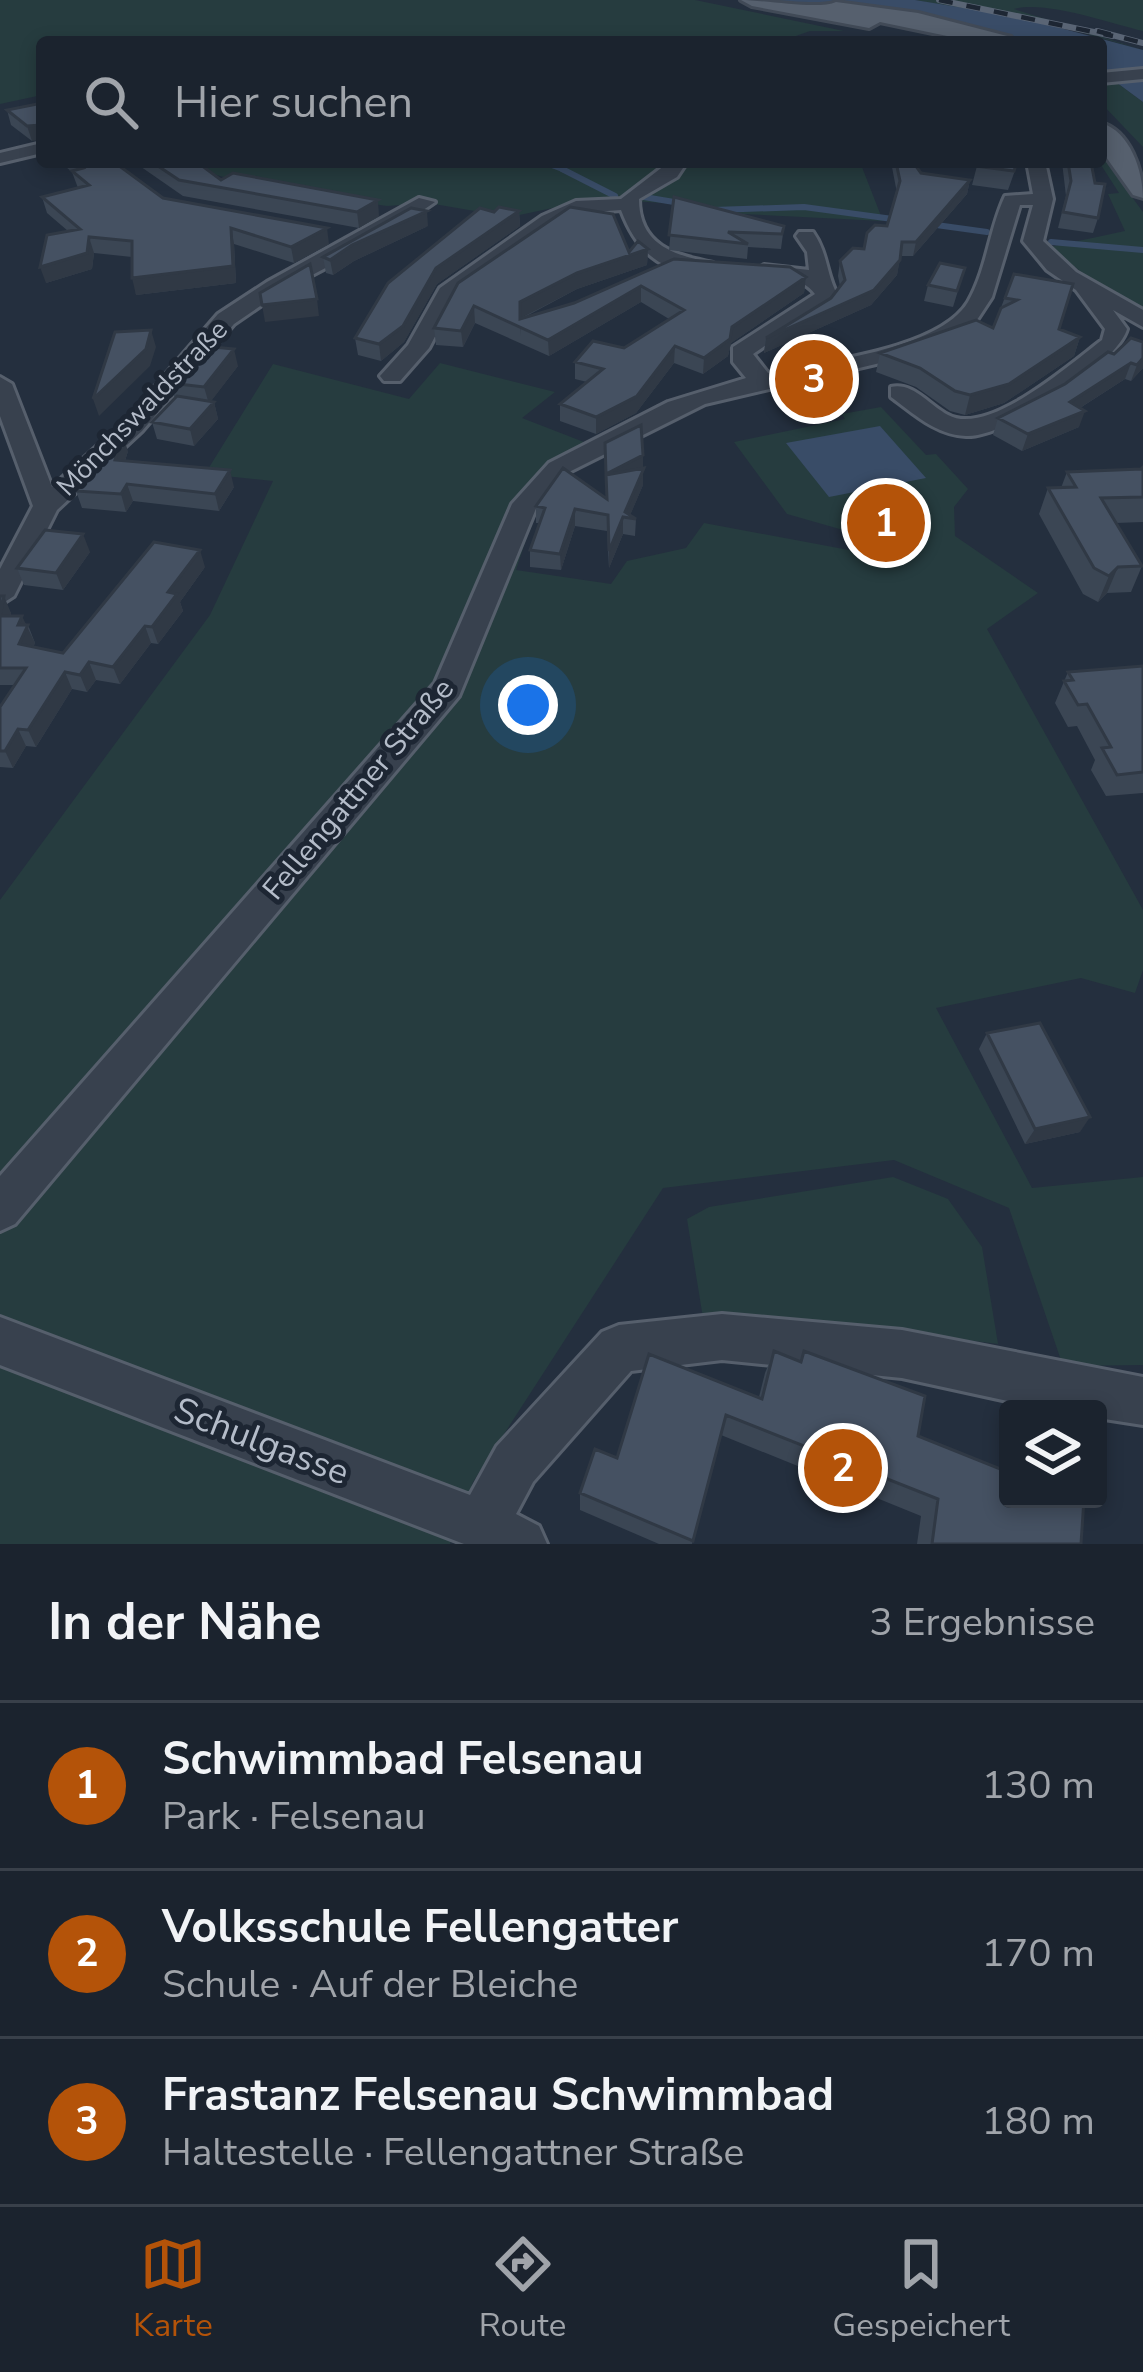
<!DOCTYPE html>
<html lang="de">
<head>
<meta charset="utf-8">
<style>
	:root { --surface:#1b232e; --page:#282f3a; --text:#f1f3f6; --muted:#a0a4aa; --line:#39404a; --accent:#b45309 }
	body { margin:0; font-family:"Nunito Sans",sans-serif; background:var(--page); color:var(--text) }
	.controls { position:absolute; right:36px; bottom:36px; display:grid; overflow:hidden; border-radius:12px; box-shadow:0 6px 18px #0003 }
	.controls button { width:108px; height:108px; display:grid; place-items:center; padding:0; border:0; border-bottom:3px solid var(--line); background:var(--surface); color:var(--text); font:60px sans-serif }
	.you { position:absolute; left:528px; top:705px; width:42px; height:42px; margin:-30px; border:9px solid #fff; border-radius:50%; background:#1a73e8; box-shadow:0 0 0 18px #1a73e833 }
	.badge { display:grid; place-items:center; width:78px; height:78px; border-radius:50%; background:var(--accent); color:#fff; font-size:39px; font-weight:700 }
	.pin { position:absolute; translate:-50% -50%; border:6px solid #fff; box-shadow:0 3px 12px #0006 }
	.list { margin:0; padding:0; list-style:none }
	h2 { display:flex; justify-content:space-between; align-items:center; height:156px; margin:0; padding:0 48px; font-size:51px }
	h2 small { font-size:39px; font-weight:400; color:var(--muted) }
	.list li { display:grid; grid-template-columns:78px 1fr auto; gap:36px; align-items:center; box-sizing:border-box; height:168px; padding:0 48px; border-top:3px solid var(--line) }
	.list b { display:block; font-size:45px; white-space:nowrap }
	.list p { margin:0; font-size:39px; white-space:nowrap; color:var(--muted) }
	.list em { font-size:39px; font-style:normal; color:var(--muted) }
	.icon { flex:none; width:66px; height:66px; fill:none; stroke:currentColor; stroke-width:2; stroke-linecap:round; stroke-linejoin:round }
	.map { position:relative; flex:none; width:1143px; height:1544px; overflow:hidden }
	.search { position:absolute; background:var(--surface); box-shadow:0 6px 18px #0003; left:36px; right:36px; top:36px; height:132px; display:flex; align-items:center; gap:30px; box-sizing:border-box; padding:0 42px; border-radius:12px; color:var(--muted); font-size:45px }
	.sheet { height:660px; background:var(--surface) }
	nav { display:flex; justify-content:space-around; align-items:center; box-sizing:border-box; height:168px; border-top:3px solid var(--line); background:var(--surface); font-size:33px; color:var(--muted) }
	nav a { display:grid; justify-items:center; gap:6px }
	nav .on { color:var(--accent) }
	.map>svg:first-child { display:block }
	.green { fill:#263c3f }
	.water { fill:#394c67 }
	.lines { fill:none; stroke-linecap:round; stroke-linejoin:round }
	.stream-far1 { stroke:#394c67; stroke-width:4.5 }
	.stream { stroke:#394c67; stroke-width:6 }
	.minor-casing { stroke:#565f6c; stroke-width:6 }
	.primary-casing { stroke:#414a57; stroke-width:6 }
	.minor { fill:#38414e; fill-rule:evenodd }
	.primary { fill:#56606e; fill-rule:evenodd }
	.rail-casing { stroke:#5a6575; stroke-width:6 }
	.rail { stroke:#1d2633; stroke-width:4.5; stroke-dasharray:14; stroke-linecap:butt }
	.wall { fill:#3b4654 }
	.shaded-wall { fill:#303945 }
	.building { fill:#455162; stroke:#303945; stroke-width:3 }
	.labels { text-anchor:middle; stroke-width:10; stroke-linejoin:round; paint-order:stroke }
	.far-street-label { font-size:27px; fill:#b4bcc9; stroke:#1d2633 }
	.street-label { font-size:30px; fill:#b4bcc9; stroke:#1d2633 }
	.near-street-label { font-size:36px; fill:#b4bcc9; stroke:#1d2633 }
</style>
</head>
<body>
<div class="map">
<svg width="1143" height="1544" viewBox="0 0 1143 1544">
	<rect width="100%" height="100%" fill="#242f3e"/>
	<path class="green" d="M0,0H695L844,31H810L779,42H42V95L0,104Z
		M915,0H1143V31C1109,23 1045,0 1014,9L1143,50L1063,27Z
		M1101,71L1143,102V147L1101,103Z
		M1101,155L1143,212V311L1090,279L1050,247L1125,231L1108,194L1119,193L1101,165L1088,162H1101Z
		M184,162H860L883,221L721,213L664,203L595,199L510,217L428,203L387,206L261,188L179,164Z
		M440,363L555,392L522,418L607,451C535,492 542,494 516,570L611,584L627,561L686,548L704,523L881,556L850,532L787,514L734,442L845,419L842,414L881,407L926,455L936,454L968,489L954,507L955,536L1038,593L987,629L1143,910V970L1135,993L1081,978L936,1008L1032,1188L1143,1177V1365L1063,1366L1009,1208L894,1160L663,1188L473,1482L450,1544H0V900L210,615L273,481L205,474L273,364L409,399Z
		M893,1177L948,1199L982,1247L998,1344L801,1319L703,1318L687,1219L709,1207Z"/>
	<path class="water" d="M755,0H915L1019,17L1143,50V102L1101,71V42H1030Z
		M880,426L926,478L829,497L786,443Z"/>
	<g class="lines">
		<path class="stream-far1" d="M542,162L568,172"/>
		<path class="stream" d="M562,169L615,196
			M644,197L680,203
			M714,210L804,207L900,220
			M929,224L987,232
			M1051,242L1143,250"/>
		<g class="minor-casing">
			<path id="minor" d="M1143,69V79L1101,83V73Z
				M42,143V153L0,163V153Z
				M669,162H687L677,177L639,199C639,246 675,255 713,263V271C665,278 637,253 621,210L580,213L556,224L456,296L429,348L400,381H384L380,376L408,345L440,288L542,216L576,201L621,199Z
				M1027,162H1045L1053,199L1043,241L1076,272L1143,310V327L1113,310L1127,329C1117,365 1005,438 966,436C936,435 913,413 891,397V387C913,382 929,405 948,415C988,437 1069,365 1102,340L1105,329L1076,290L1047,270L1023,241L1033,205H1020L992,297L973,326L954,338L893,360L705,404L567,473L537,506L459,696L15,1224L0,1231V1176L435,683L512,504L549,463L668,402L746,378L733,362V347L815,294C799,272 773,285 754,271L764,265L809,270L807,252L796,236L799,232H813C828,253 826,275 838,296L753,354L768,373C820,362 939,350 968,302C987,269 989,230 1005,196L1033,194Z
				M419,198L435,202L384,237L282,291L234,324L142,431L57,510L14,596L0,605V569L33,506L0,416V377L12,384L52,487L125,421L218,314L267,282Z
				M722,1314L902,1330L1143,1377V1425L1098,1418V1409H1044L902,1378L722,1360L631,1371L533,1482L516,1514L539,1526L547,1544H464L0,1365V1317L470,1495L497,1446L602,1332L619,1325Z"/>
		</g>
		<g class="primary-casing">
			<path id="primary" d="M741,0C764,0 819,10 836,2L918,13L1011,37L1015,42H976L880,22L869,28L752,6Z
				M1101,123C1130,131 1143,171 1143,198L1133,195L1101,150Z"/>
		</g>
		<use href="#minor" class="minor"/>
		<use href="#primary" class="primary"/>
		<g class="rail-casing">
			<path id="rail" d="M939,0L1113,36
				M1097,31L1143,43"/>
		</g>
		<use href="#rail" class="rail"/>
	</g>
	<path class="wall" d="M42,103L32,141L11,125L7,110Z
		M60,162H114L163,198L329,244L294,263L234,244L236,283L136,295L132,257L94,253L92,269L46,283L68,231L47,213L42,197L78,188L72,172Z
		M134,162H197L221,180L379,216L359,228L183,196Z
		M891,162H913L921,173L970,180L967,194L913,256H900L897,275L871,305L764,353L766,338L831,298L840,286L838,276L840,261L864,249L887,226L897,193Z
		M978,162H1018L1008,190L972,185Z
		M1062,162H1091L1098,218L1093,233L1058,228L1066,196Z
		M674,197L784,226L781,249L748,247L747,259L669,250Z
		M519,211L520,226L437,284L404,342L381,361L358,355L355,338L494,212Z
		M428,226L354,261L333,275L326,273L323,257Z
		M648,249L647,265L577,289L521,319L574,303L674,259L806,277L804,293L731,343L728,356L703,374L674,363L636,413L596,434L560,421V404L587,382L575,379V362L624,348L669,319L641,302L549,356L475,323L463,347L436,345L434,328L458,283Z
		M965,268L953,307L924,301L928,285Z
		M1014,274L1059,329L1080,337L1074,356L1004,403L965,415L950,411L916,387L876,372L880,353L993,328Z
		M1114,354L1143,368L1131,381L1125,379L1080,408L1079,427L1022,451L993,435L998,418L1065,384Z
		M238,366L210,402H214L218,419L194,446L157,439L152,422L175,399L170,383Z
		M605,443L643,455V485L630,515L636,519L635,536L623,534L609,568L607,531L575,526L561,570L530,567V550L539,523H536V506L606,498Z
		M128,451L125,461L234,487L219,511L133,501L126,512L82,508L76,491Z
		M1143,467V522L1116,523L1142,566L1131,592L1107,593L1098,602L1083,594L1039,514L1048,488H1061L1067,472L1141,469Z
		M90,552L63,590L24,585L17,568Z
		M205,567L180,602L183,611L158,644L151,643L120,684L96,680L87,692L72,689L36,747L26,746L13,768L0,767V707L14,685H0V596L11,613V616L28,625L35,643L33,647L63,653Z
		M1143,666V793L1106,796L1091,770L1095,760L1077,726L1068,727L1055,703L1068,672Z
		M987,1033L1080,1132L1025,1144L979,1049Z
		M774,1351L799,1361L804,1351L918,1436L1081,1544H917L921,1516L721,1435L692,1544H659L580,1510V1493L759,1397L765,1373Z"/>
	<path class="shaded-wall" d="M40,125L42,140L32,141L27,126Z
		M970,180L967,194L913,256L916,242Z
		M378,200L379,216L359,228L357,212Z
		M427,211L428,226L354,261L333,275L330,260L352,245Z
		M519,211L520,226L437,284L404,342L381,361L379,344L436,268Z
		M231,228L234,244L236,283L136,295L132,278Z
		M327,228L329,244L294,263L291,247Z
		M89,237L94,253L92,269L46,283L40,267Z
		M648,249L647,265L577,289L521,318L520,336V302L577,273Z
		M900,260L897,275L871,305L764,353L766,338Z
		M806,277L804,293L731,343L728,356L703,374L704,358L732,327Z
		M641,286V302L549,356L548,340Z
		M317,299L319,316L265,322L262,305Z
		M474,306L475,323L463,347L461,331Z
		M151,330L156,347L150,366L99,416L93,399Z
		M1080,337L1074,356L1004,403L965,415L970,395Z
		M675,346L674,363L636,413L596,434V417Z
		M234,349L238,366L209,404L204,387Z
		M1143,358V368L1131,381L1137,365Z
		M1131,363L1125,379L1064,418L1070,402Z
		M214,402L218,419L194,446L190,429Z
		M1085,411L1079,427L1022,451L1028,434Z
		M122,434L128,451L120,477L115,460Z
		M643,455V485L629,518L606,474Z
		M230,470L234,487L219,511L215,494Z
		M127,484L133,501L126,512L121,494Z
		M575,509V526L561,570L560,554Z
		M623,517V534L609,568V551Z
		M83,534L90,552L63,590L56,573Z
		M200,550L205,567L180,602L183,611L158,644L152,627L168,592Z
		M1118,567L1107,593L1098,602L1109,576Z
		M4,596L11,613L8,633L0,616Z
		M22,616L35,643L27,661L19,644L18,625Z
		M145,626L151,643L120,684L113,667Z
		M89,662L96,680L87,692L80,675Z
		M65,672L72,689L36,747L28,730Z
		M18,729L26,746L13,768L5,751Z
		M1090,1117L1080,1132L1025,1144L1035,1129Z"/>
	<path class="building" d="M42,103V137L40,125L27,126L7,110Z
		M75,162H114L163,198L327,228L291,247L231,228L233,266L132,278V241L89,237L87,253L40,267L47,235L80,229L42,197L89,185L72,171L83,168Z
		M152,162H197L221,180L233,173L378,200L357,212L179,180Z
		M896,162H913L921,173L970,180L916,242H902L900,260L874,290L766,338L831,298L845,280L840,261L853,248L864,249L867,233L875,225L887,226L900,181Z
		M978,162H1017L1014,171L976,166Z
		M1068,162H1091L1095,183L1105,184L1098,218L1063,212L1071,181Z
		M674,197L784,226L782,234L728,232L748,244L669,235Z
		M499,207L519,211L436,268L403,326L379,344L355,338L388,283L480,208L494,212Z
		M570,207L613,214L629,252L638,241L648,249L577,273L520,302V319L574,303L674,259L790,267L806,277L732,327L730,339L704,358L675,346L637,396L596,417L560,404L603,369L575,362L593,341L624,348L684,310L641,286L548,340L474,306L461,331L434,328L458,283Z
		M411,208L427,211L352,245L330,260L323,257Z
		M940,263L965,268L957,291L928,285Z
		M310,264L317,299L262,305L260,293Z
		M1014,274L1073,284L1059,329L1080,337L1009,384L970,395L955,391L920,368L880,353L976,320L993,328L1001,308L1017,300L1005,298Z
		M151,330L146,349L93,399L115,332Z
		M1131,338L1143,342V358L1137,365L1131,363L1070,402L1085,411L1028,434L998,418L1065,384L1108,352L1114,354Z
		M203,346L234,349L204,387L170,383Z
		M177,396L214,402L190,429L152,422Z
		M641,425L643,455L606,474L605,443Z
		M122,434L115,460L230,470L215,494L127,484L121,494L76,491Z
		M1143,467V497L1101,498L1142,566L1118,567L1109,576L1094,568L1048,488L1076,487L1067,472L1141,469Z
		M563,468L607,499L606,475L644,468L625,512L636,519L623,517L609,551L608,515L575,509L560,554L530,550L545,508L536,506Z
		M45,530L83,534L56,573L17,568Z
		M154,542L200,550L168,592L177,594L152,627L145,626L113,667L89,662L80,675L65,672L28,730L18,729L5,751H0V707L26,668H0V596H4L0,616H22L18,625H28L19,644L63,653Z
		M1143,666V772L1117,775L1102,748L1111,747L1087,704L1078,705L1064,681L1073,680L1068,672Z
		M1040,1023L1090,1117L1035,1129L987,1033Z
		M774,1351L801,1362L804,1351L925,1396L918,1436L1008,1472V1499H1084L1081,1544H932L938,1499L726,1415L693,1541L580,1493L595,1449L617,1458L649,1354L762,1399Z"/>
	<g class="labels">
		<g class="far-street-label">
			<text transform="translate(142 408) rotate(-46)" y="9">Mönchswaldstraße</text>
		</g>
		<g class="street-label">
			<text transform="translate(358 789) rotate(-50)" y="10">Fellengattner Straße</text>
		</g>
		<g class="near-street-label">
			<text transform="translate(262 1440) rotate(21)" y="13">Schulgasse</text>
		</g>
	</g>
</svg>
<div class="controls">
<button><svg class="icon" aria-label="layers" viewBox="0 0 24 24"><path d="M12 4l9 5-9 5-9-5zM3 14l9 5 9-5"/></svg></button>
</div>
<div class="you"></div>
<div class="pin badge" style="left:886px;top:523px">1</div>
<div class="pin badge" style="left:843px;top:1468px">2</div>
<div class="pin badge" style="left:814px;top:379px">3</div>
<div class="search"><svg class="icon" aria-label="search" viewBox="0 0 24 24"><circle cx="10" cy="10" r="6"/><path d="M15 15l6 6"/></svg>Hier suchen</div>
</div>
<section class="sheet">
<h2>In der Nähe<small>3 Ergebnisse</small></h2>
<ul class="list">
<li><span class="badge">1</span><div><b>Schwimmbad Felsenau</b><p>Park · Felsenau</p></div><em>130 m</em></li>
<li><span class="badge">2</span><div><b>Volksschule Fellengatter</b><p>Schule · Auf der Bleiche</p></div><em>170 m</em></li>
<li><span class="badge">3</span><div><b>Frastanz Felsenau Schwimmbad</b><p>Haltestelle · Fellengattner Straße</p></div><em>180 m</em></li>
</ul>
</section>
<nav>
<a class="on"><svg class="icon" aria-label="map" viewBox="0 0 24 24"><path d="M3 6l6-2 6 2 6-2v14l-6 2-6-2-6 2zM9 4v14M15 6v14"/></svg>Karte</a>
<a><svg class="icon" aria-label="directions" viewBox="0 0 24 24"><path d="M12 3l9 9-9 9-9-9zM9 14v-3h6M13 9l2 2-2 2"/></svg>Route</a>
<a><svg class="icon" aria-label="saved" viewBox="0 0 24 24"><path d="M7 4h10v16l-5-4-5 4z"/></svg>Gespeichert</a>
</nav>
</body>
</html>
